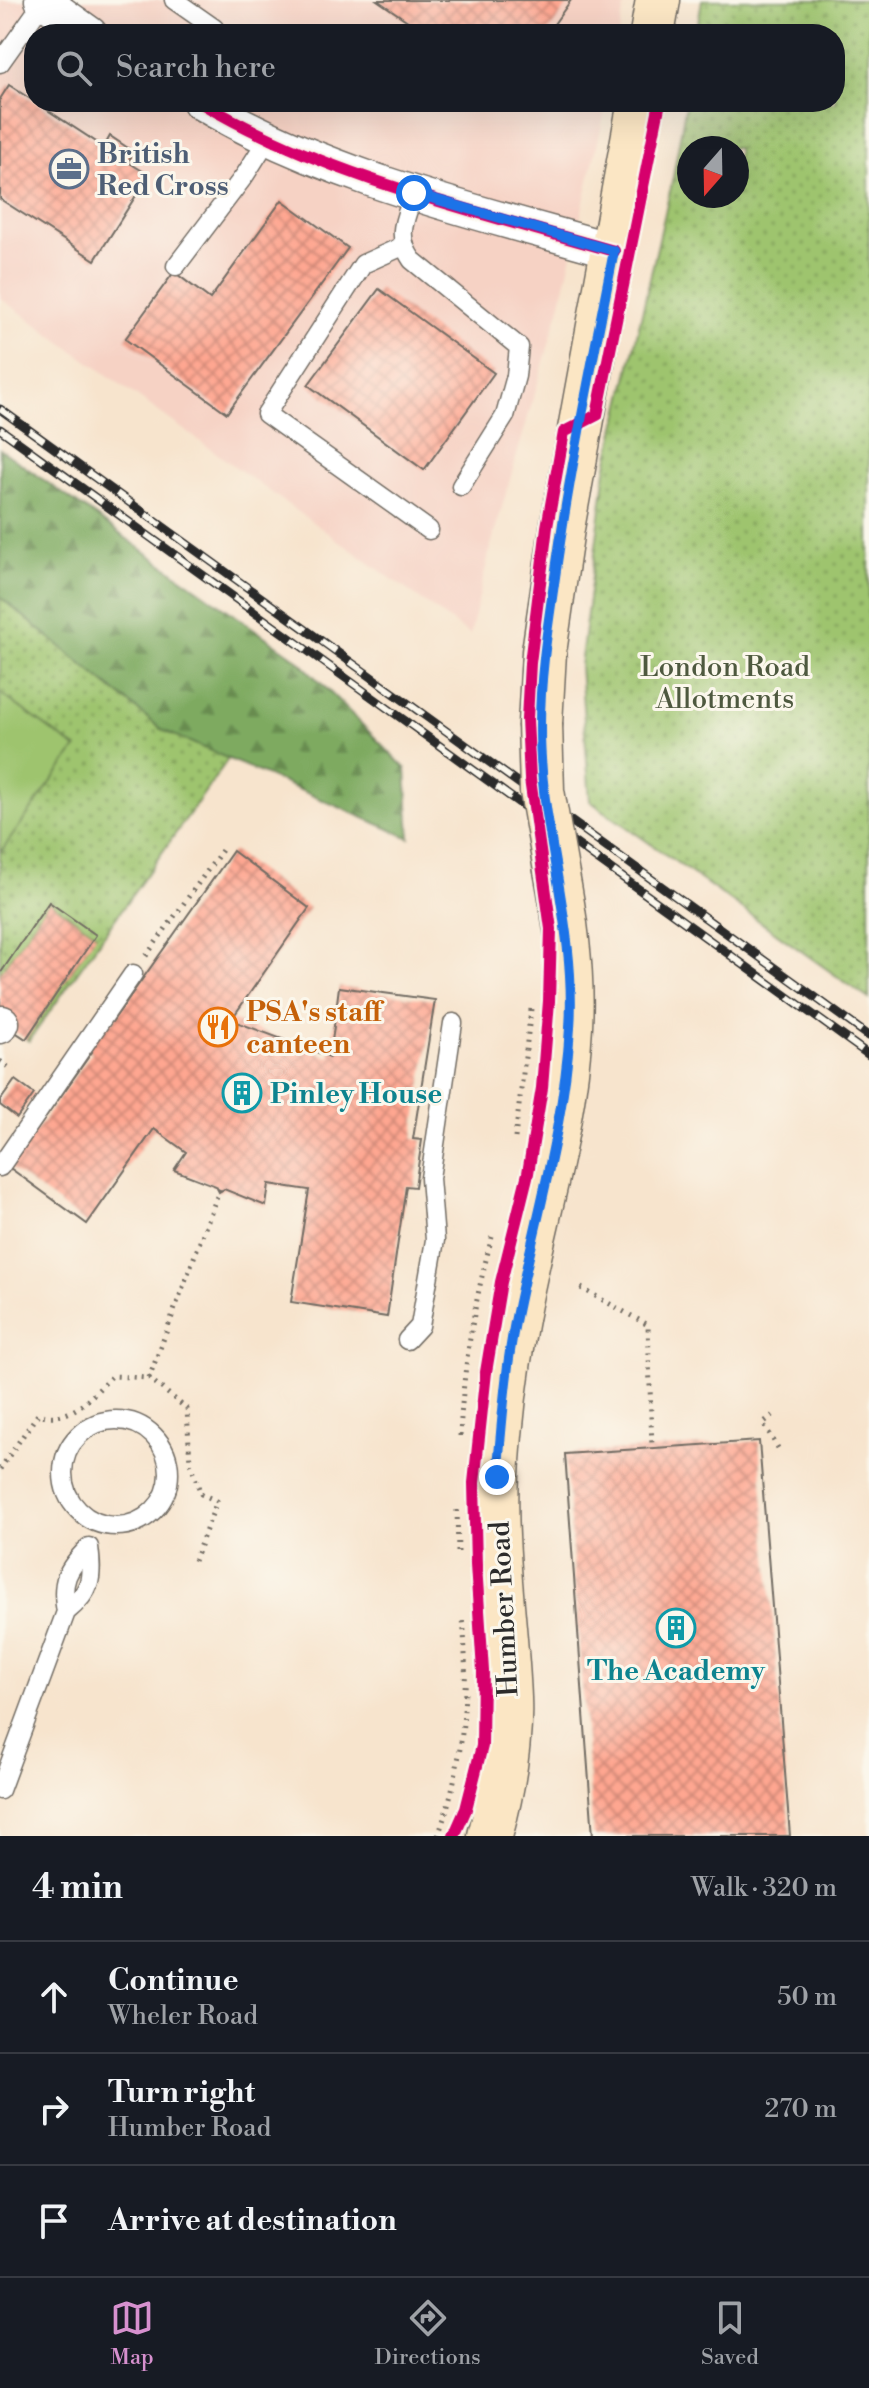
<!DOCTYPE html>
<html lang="en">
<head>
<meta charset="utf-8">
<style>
	:root { --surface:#171b24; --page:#20242c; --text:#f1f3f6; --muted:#9ea1a6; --line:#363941; --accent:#d690ce }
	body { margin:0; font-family:"Libre Bodoni",serif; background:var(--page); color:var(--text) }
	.compass { position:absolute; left:677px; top:136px; width:72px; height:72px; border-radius:50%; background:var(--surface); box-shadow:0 8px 32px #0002; rotate:200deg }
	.stop { position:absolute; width:24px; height:24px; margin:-18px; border:6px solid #1a73e8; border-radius:50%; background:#fff }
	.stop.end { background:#1a73e8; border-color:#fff; box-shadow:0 2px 8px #0008 }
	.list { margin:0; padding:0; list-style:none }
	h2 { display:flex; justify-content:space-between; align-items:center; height:104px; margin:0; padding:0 32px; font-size:34px }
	h2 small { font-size:26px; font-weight:400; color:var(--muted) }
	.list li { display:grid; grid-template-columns:52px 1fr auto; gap:24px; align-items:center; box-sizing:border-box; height:112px; padding:0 32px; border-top:2px solid var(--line) }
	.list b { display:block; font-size:30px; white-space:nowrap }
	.list p { margin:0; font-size:26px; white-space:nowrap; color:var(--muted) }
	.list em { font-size:26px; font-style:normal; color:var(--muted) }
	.icon { flex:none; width:44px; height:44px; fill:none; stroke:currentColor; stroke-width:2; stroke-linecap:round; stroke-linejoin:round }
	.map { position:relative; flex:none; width:869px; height:1836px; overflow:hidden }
	.search { position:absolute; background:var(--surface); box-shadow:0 8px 32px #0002; left:24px; right:24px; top:24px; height:88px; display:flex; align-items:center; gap:20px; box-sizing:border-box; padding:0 28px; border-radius:32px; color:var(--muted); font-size:30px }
	.sheet { height:440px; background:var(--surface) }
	nav { display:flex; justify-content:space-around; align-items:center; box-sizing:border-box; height:112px; border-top:2px solid var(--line); background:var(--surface); font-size:22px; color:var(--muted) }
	nav a { display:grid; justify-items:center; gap:4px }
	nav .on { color:var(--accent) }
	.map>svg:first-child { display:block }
	.built { fill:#f6d2c4 }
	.grass { fill:url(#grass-dots); stroke:#64784c; stroke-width:2; fill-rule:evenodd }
	.forest { fill:url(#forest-firs); stroke:#546a46; stroke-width:2 }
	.pitch { fill:#9ec46e; stroke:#64784c; stroke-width:2 }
	.building { fill:url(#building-cross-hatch) }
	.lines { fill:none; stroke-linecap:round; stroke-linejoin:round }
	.lane-casing { stroke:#726c64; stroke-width:21 }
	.street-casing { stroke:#726c64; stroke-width:37 }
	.secondary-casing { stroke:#726c64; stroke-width:47 }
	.path { stroke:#726c64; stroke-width:5; stroke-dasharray:2 6; stroke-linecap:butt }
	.lane { stroke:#fff; stroke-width:18 }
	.street { stroke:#fff; stroke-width:34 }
	.secondary { stroke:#fbe6c4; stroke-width:44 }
	.rail-casing { stroke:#2b2b2b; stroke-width:9 }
	.rail { stroke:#fbf7ec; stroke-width:6; stroke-dasharray:18; stroke-linecap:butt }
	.secondary-bridge-casing { stroke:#726c64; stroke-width:47; stroke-linecap:butt }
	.secondary-bridge { stroke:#fbe6c4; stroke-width:44 }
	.cycleway-casing { stroke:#fbf7ec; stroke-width:17 }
	.cycleway { stroke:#d6006c; stroke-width:12 }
	.route { stroke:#1a73e8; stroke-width:10 }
	.labels { text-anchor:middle; stroke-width:6; stroke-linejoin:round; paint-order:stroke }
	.service-label { font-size:28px; font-weight:bold; fill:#4e5e75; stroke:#fbf7ec; text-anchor:start }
	.park-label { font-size:28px; fill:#4e593f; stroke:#fbf7ec }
	.food-label { font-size:28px; font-weight:bold; fill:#c56008; stroke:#fbf7ec; text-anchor:start }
	.culture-label { font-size:28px; font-weight:bold; fill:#0d838f; stroke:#fbf7ec; text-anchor:start }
	.street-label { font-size:28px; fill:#2b2b2b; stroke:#fbf7ec }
</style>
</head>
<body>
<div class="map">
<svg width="869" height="1836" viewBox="0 0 869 1836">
	<defs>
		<pattern id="grass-dots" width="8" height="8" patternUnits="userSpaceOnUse" patternTransform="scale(2)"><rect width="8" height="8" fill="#9ec46e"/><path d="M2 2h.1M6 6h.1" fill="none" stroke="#819f5b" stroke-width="1.8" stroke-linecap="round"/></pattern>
		<pattern id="forest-firs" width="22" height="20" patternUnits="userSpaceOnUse" patternTransform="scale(2)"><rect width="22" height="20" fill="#7eaa61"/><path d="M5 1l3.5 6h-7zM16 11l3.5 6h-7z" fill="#678b50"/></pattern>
		<pattern id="building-cross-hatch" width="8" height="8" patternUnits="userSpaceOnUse" patternTransform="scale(2)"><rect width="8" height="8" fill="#fea690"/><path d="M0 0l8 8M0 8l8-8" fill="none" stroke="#ce8776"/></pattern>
	</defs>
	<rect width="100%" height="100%" fill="#fbf7ec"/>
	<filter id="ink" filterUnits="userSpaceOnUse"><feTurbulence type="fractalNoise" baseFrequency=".0125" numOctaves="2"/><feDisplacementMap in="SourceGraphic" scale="16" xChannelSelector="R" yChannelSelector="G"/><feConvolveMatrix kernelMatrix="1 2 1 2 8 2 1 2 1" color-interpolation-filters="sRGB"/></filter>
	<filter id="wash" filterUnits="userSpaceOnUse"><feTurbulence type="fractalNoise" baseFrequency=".006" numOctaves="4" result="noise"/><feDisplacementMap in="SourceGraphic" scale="32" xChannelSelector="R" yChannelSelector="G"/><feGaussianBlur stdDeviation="1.8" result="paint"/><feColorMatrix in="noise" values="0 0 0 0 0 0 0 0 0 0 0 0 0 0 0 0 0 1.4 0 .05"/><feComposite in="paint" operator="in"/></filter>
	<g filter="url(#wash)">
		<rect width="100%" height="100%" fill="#f7e4cd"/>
		<path class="built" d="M0,0H625L619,34H34V102H607L560,306L491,545L470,635L0,298Z"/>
		<path class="grass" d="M702,0H869V999L590,801L580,666L606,470L673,178L686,102H835V34H696ZM689,148H737V196H689Z
			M0,452L298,660L29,1041L26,1039L96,934L49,902L0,974Z"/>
		<path class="forest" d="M0,449L298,660L406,769L410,838L162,730L0,597Z"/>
		<path class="pitch" d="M0,693L76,748L0,853Z"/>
		<g id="blocks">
			<path class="building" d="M377,0H571L547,34H404L412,24Z
				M9,85L104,147L110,136L134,152L128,162L149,175L95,260L0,199V99Z
				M282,200L348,248L227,413L125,339L174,272L210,299Z
				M379,289L494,373L424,470L308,385Z
				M233,851L309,908L231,1020L330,1057L339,987L435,1000L413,1139L422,1140L415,1187L406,1186L387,1317L291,1302L309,1190L269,1184L266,1206L224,1189L219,1192L216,1186L174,1170L186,1152L154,1129L87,1224L10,1168L92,1052L84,1046L105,1018L112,1022Z
				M49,902L96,935L26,1039L0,1022V974Z
				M15,1080L34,1094L17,1118L0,1105V1101Z
				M759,1441L790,1836H593L565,1454Z"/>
		</g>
	</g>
	<g filter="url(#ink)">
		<use href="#blocks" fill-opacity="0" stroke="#726c64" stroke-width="2"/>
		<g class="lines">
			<g class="lane-casing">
				<path id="lane" d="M174,0L214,28L213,34
					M0,63L44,1
					M414,193C405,220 395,235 412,260L519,347L516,376L505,416L461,486
					M403,246L363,264L266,414L429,530
					M176,266L245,175L269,137
					M0,1167L133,974
					M407,1340L420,1326L435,1240L430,1178L453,1023
					M63 1473a53 53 0 1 1 106 0a53 53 0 1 1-106 0Z
					M89,1547C93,1578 92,1591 66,1612C60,1581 67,1569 89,1547Z
					M0,1790L66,1612"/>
			</g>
			<g class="street-casing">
				<path id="street" d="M42,0L90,34
					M200,102C326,177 474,211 614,251
					M0,1026L2,1023"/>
			</g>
			<g class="secondary-casing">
				<path id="secondary" d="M652,34L658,0
					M540,724L544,652L562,528L640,102
					M490,1836C502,1792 511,1745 509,1698C506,1624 493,1549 497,1474C500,1425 506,1373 515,1324C533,1224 565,1128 570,1026C573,973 566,921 556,870"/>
			</g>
			<path class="path" d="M146,956L225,846
				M0,1061L12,1070
				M515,1138L531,1009
				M581,1288L648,1325L652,1448
				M149,1378L220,1188
				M773,1415L763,1423L778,1448
				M460,1436C463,1369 474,1302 492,1237
				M0,1469L38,1414C72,1424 90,1397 112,1376L149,1378L187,1409L190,1463L201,1494L217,1501L194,1561
				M457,1510L458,1552
				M438,1836C464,1764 469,1694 463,1618"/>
			<use href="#lane" class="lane"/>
			<use href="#street" class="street"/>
			<use href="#secondary" class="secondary"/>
			<g class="rail-casing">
				<path id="rail" d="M0,409L869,1036
					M0,429L869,1055"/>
			</g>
			<use href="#rail" class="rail"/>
			<g class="secondary-bridge-casing">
				<path id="secondary-bridge" d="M540,724L542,791L556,870"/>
			</g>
			<use href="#secondary-bridge" class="secondary-bridge"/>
			<g class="cycleway-casing">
				<path id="cycleway" d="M200,102C326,177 474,211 614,251
					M454,1836L466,1809L482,1746L483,1671L476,1565L474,1483L486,1372L501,1282L528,1173L542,1088L549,1001L551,929L530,779L527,719L530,663L547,527L564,432L597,415L660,102"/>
			</g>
			<use href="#cycleway" class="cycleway"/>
		</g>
	</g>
	<g class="lines" filter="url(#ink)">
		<path class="route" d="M414,193L614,251C593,360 570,468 555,577C548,626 540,675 540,725C539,828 577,925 570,1028C564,1129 534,1224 515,1322C505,1373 502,1425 497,1477"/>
	</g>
	<defs>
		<g id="office-ring" transform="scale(2)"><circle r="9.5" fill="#fbf7ec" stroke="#5c6f8a" stroke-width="1.5"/><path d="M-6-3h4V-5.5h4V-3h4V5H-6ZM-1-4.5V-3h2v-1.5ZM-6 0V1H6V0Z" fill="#5c6f8a"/></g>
		<g id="restaurant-ring" transform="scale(2)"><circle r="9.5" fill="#fbf7ec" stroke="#e8710a" stroke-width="1.5"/><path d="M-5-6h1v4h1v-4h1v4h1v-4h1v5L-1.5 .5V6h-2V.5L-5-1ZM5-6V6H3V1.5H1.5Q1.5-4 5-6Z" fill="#e8710a"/></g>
		<g id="building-ring" transform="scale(2)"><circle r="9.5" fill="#fbf7ec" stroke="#0f9aa8" stroke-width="1.5"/><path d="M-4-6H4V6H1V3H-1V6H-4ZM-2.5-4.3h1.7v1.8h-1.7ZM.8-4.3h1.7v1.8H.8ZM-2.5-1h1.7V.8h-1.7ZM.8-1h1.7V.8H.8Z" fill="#0f9aa8"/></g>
	</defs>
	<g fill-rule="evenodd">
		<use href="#office-ring" x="69" y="169"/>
		<use href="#restaurant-ring" x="218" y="1027"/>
		<use href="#building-ring" x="242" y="1093"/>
		<use href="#building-ring" x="676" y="1628"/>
	</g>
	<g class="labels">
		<g class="service-label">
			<text x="97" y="163">British<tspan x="97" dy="32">Red Cross</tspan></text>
		</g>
		<g class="park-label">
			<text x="725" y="676">London Road<tspan x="725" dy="32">Allotments</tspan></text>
		</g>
		<g class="food-label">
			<text x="246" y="1021">PSA's staff<tspan x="246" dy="32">canteen</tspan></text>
		</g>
		<g class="culture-label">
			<text x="270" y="1103">Pinley House</text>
			<text x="676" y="1680" text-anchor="middle">The Academy</text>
		</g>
		<g class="street-label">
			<text transform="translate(503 1609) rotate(-93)" y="10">Humber Road</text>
		</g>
	</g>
</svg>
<svg class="compass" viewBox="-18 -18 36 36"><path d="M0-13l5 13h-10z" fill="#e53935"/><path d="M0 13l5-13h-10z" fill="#9ea1a6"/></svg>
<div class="stop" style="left:414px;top:193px"></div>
<div class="stop end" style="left:497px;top:1477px"></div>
<div class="search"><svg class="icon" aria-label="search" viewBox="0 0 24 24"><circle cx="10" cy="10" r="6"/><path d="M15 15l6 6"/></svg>Search here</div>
</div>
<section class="sheet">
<h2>4 min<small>Walk · 320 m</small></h2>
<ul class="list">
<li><svg class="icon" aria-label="ahead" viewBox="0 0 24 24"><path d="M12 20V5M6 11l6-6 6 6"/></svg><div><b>Continue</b><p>Wheler Road</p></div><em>50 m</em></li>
<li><svg class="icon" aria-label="right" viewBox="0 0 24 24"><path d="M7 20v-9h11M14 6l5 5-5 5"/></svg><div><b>Turn right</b><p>Humber Road</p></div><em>270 m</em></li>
<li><svg class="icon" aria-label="arrive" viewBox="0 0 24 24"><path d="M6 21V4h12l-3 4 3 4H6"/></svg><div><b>Arrive at destination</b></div></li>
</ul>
</section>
<nav>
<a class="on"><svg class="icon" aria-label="map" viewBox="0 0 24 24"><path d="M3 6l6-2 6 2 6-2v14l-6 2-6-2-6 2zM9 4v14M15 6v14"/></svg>Map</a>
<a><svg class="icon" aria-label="directions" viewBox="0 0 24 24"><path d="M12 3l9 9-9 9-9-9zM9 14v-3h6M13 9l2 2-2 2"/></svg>Directions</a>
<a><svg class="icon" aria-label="saved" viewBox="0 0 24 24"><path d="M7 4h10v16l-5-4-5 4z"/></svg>Saved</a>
</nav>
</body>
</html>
